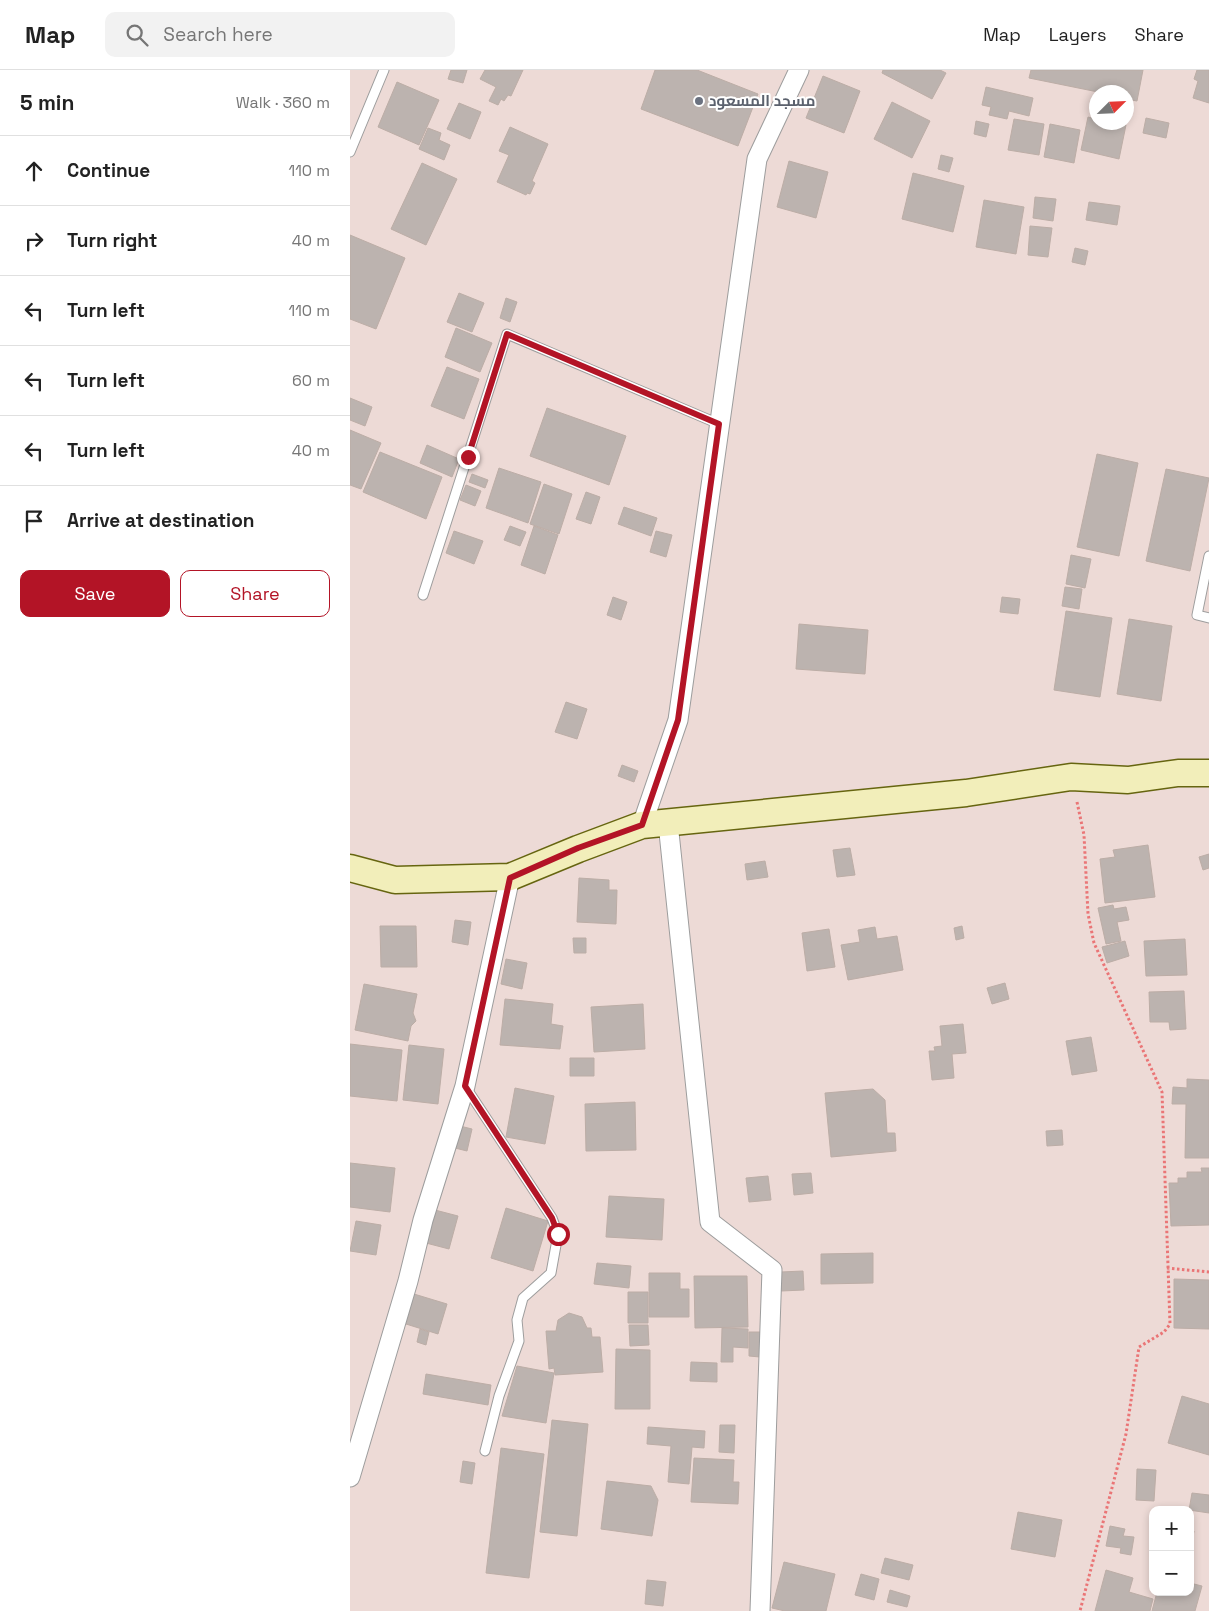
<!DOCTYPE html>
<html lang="en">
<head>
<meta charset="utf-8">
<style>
	:root { --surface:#fff; --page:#f2f2f2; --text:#222; --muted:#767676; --line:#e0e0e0; --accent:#b31426 }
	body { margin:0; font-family:"Space Grotesk",Cairo,sans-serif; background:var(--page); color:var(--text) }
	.controls { position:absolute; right:15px; bottom:15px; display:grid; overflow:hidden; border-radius:10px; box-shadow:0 2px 8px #0003 }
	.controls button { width:45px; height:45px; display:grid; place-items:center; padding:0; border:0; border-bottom:1px solid var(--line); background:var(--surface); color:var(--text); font:25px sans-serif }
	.compass { position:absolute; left:739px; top:15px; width:45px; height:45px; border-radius:50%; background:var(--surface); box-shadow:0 2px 8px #0003; rotate:66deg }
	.stop { position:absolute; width:15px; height:15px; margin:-11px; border:4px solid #b31426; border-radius:50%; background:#fff }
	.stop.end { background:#b31426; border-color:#fff; box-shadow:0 1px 5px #0008 }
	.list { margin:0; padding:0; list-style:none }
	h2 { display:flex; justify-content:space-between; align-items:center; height:65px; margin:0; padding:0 20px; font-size:21px }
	h2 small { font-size:16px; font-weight:400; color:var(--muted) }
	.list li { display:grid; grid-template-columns:32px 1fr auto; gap:15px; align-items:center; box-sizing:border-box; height:70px; padding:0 20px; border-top:1px solid var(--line) }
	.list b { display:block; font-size:19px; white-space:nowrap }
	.list em { font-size:16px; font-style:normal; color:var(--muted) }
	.actions { display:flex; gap:10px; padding:15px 20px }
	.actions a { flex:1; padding:11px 0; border:1px solid var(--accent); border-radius:10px; text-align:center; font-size:18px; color:var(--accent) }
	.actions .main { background:var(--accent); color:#fff }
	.icon { flex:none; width:28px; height:28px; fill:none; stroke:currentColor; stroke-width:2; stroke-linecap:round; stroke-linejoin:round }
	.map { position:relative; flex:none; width:859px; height:1541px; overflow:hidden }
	header { display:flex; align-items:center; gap:30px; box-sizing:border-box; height:70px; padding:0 25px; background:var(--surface); border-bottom:1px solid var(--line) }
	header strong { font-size:24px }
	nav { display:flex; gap:28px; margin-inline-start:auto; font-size:18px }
	.search { width:350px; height:45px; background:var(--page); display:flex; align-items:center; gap:12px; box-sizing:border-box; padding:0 18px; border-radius:10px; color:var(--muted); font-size:19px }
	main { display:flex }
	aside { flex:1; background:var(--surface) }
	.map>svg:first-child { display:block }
	.military { fill:#eddad6; fill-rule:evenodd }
	.building { fill:#bcb3af; stroke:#bcada6 }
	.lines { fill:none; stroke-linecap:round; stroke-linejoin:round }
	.lane-casing { stroke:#9d9d9d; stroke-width:11 }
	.street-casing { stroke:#9d9d9d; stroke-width:21 }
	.secondary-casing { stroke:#666510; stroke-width:29 }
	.path { stroke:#ea7576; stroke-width:3; stroke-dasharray:2.5 2.5; stroke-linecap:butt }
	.lane { stroke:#fff; stroke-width:9 }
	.street { stroke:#fff; stroke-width:19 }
	.secondary { stroke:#f2eeba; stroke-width:26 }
	.route { stroke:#b31426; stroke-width:6 }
	.worship-dot { fill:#6b7280; stroke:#fff; stroke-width:2 }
	.labels { text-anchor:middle; stroke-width:4; stroke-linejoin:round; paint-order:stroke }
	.worship-label { font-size:15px; font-weight:bold; fill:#5b616d; stroke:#fff; text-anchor:start }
</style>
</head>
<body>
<header>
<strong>Map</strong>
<div class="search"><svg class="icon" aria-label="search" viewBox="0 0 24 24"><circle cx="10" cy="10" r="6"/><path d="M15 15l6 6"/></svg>Search here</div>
<nav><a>Map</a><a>Layers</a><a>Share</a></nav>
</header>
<main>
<aside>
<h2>5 min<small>Walk · 360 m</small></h2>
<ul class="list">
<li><svg class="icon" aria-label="ahead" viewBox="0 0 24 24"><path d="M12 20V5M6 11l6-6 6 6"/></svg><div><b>Continue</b></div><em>110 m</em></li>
<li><svg class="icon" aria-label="right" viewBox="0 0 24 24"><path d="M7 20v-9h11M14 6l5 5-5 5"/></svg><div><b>Turn right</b></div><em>40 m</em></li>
<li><svg class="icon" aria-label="left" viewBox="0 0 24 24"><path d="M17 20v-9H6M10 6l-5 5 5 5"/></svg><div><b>Turn left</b></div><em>110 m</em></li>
<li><svg class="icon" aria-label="left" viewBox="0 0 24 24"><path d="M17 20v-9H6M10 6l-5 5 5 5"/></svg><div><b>Turn left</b></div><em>60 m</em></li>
<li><svg class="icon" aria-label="left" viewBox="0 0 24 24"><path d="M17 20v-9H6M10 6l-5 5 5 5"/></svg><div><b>Turn left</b></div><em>40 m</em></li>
<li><svg class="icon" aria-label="arrive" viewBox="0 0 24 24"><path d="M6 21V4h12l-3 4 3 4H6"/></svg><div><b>Arrive at destination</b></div></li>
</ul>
<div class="actions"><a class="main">Save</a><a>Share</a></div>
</aside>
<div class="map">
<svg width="859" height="1541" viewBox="0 0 859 1541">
	<rect width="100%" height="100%" fill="#ece8e2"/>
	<path class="military" d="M0,0H859V1541H0ZM746,22H776V52H746ZM803,1440H840V1522H803Z"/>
	<path class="building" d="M101,0H117L113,13L98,9Z
		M135,0H173L161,26L158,25L154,31L151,29L148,35L139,31L146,17L130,9Z
		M305,0H347L408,24L388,76L291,39Z
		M533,0H590L596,3L582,29L532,3Z
		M681,0H793L787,31L776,29V22H748L679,8Z
		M847,0H859V33L843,28L848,11L844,9Z
		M473,6L510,21L494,63L456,48Z
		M47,12L89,30L69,75L28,57Z
		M636,17L683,28L679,46L659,41L657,49L639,45L641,37L632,35Z
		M542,32L580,51L562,88L524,69Z
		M109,33L131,42L120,69L97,59Z
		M738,47L746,49V52L776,55L769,89L731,80Z
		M796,48L819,53L816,68L793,63Z
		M664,49L694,54L689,85L658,80Z
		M626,51L639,54L636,67L624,64Z
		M700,54L730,60L724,93L694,87Z
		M160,57L198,74L182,111L185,113L180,124L177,123L176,125L147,112L159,85L149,81Z
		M78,58L91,63L89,70L100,75L94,90L69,79Z
		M591,85L603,88L599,102L588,99Z
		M439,91L478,102L466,148L427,137Z
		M72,93L107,109L76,175L41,159Z
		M563,103L614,116L603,162L552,149Z
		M685,127L706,129L703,151L683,148Z
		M634,130L674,137L666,184L626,177Z
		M739,132L770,136L767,155L736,150Z
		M680,156L702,158L698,187L678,185Z
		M0,165L55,188L26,259L0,249Z
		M725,178L738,181L735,195L722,192Z
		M109,223L134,233L122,262L97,252Z
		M156,228L167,232L160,252L150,248Z
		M106,258L142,273L130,302L95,287Z
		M97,297L129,309L114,349L81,336Z
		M0,328L22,337L15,356L0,350Z
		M197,338L276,366L259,415L180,386Z
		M0,360L31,373L11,419L0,415Z
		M77,375L109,389L102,407L70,393Z
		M30,382L92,407L76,449L13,422Z
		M747,384L788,393L769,486L727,477Z
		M149,398L191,412L178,453L136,438Z
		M816,399L859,408L840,501L796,491Z
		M122,404L138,410L135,418L119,412Z
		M194,414L222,424L209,464L180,454Z
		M116,415L131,421L125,436L110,430Z
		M236,422L250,427L241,454L226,449Z
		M274,437L307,448L301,466L268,454Z
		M160,456L176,462L170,476L154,470Z
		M184,456L208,465L195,504L171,495Z
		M104,461L133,471L124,494L96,483Z
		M306,461L322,465L316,487L300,482Z
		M721,485L741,489L735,518L716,514Z
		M715,517L732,519L729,539L712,536Z
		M263,527L277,532L271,550L257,545Z
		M652,527L670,529L668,544L650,542Z
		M716,541L762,548L750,627L704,620Z
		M779,549L822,556L811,631L767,624Z
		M449,554L518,560L515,604L446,599Z
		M216,632L237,639L227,669L205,662Z
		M272,695L288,701L284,712L268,706Z
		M798,775L805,827L755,833L750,789L765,787L763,780Z
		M500,778L505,805L487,807L483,780Z
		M859,784V798L853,800L849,787Z
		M415,791L418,807L397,810L395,794Z
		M229,808L259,810V820H267L266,854L227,852Z
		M763,835L764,839L776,837L779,850L767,852L771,871L756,874L748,838Z
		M105,850L121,852L118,875L102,872Z
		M30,856H66L67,897H31Z
		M612,856L614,868L606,870L604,858Z
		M525,857L527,869L547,866L553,900L498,910L491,875L510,872L508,860Z
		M479,859L485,897L457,901L452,863Z
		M223,868H236V883H224Z
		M835,869L837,905L796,906L794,871Z
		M775,871L779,886L757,893L752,877Z
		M156,889L177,893L172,919L151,914Z
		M655,913L659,929L642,934L637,918Z
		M14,914L67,924L63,943L66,951L61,956L58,971L5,960Z
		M834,921L836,959L820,960L819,952H800L799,922Z
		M155,929L203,934L201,954L213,956L210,979L150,975Z
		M293,934L295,979L244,982L241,937Z
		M613,954L616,983L602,984L604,1008L582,1010L579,981H585L584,977L592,976L590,956Z
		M741,967L747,1001L722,1005L716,971Z
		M0,974L52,980L47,1031L0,1026Z
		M59,975L94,979L88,1034L53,1030Z
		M220,988H244V1006H220Z
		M837,1009L859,1010V1088H835L836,1034H822L823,1017L837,1018Z
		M165,1018L204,1026L195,1074L156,1067Z
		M523,1019L535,1030L537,1063H545L546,1081L481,1087L475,1023Z
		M285,1032L286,1080L236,1081L235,1034Z
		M110,1056L122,1059L117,1081L105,1078Z
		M712,1060L713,1075L697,1076L696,1061Z
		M0,1093L45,1098L40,1142L0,1137Z
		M851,1098H859V1155L821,1156L819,1113H828V1108H837V1102H852Z
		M461,1103L463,1123L444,1125L442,1104Z
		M418,1106L421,1130L399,1132L396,1108Z
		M259,1126L314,1129L312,1170L256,1167Z
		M156,1138L198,1151L183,1201L141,1188Z
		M85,1140L108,1146L99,1179L76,1173Z
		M6,1151L31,1155L26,1185L0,1181Z
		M523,1183V1213L471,1214V1184Z
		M247,1193L281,1196L279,1218L244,1214Z
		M453,1201L454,1220L431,1221V1202Z
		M299,1203H330V1219H339V1247H299Z
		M344,1206H397L398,1257L345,1258Z
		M824,1209L859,1210V1259L824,1258Z
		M278,1222H298V1253H278Z
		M64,1224L97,1234L88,1264L56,1254Z
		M219,1243L232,1247L237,1258H241L242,1267H250L253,1302L205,1305L204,1298L199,1299L196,1261H206L208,1250Z
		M279,1255H298L299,1275L280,1276Z
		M372,1258L398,1259V1278L383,1277V1292H371Z
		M70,1259L79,1262L76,1275L67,1272Z
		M399,1262H410V1287L399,1286Z
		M266,1279L300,1280V1339H265Z
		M341,1292L367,1293V1312L340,1311Z
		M167,1296L204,1303L196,1353L152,1346Z
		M76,1304L141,1315L138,1335L73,1324Z
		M832,1326L859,1334V1385L818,1373Z
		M202,1350L238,1354L227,1466L190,1462Z
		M370,1355H385L384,1383L369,1382Z
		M298,1357L355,1361L354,1378L342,1377L339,1414L318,1412L321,1376L297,1374Z
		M151,1378L194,1384L179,1508L136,1503Z
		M344,1388L384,1390L383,1412H389L388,1434L341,1432Z
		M113,1391L125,1393L122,1414L110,1412Z
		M787,1399L806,1400L804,1431L786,1430Z
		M257,1411L301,1416L308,1430L302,1466L251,1459Z
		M842,1423L859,1425V1443L839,1440Z
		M668,1442L712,1450L705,1487L661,1479Z
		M760,1456L775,1459L773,1466L784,1467L781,1485L770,1483L771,1478L756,1476Z
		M840,1460L844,1461L840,1482Z
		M535,1488L563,1495L559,1510L531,1503Z
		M434,1492L485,1504L476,1541H435L422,1538Z
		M756,1500L783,1508L779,1522L803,1529L800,1541H745Z
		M511,1504L529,1509L524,1530L505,1525Z
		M297,1510L316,1512L313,1536L295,1534Z
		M840,1513L852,1516L845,1541H802L807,1522H840Z
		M540,1520L560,1526L557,1537L537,1532Z"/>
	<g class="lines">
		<g class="lane-casing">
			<path id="lane" d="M0,82L34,0
				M859,486L847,545L859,548
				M73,525L157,264L369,354
				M115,1016L202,1148L208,1164L201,1203L173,1228L167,1250L169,1271L149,1326L135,1381"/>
		</g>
		<g class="street-casing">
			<path id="street" d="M318,753L360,1152L422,1200L410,1541
				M292,755L328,650L407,89L449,0
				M0,1407L58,1211L73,1150L115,1016L160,807"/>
		</g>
		<g class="secondary-casing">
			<path id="secondary" d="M0,798L45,810L160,807L228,779L292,755L616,723L721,707L778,710L828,703H859"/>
		</g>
		<path class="path" d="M727,732L734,765L738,844L744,873L812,1022L820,1254L814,1262L789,1277L776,1364L730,1541
			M817,1198L859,1202"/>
		<use href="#lane" class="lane"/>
		<use href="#street" class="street"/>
		<use href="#secondary" class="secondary"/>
	</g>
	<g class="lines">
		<path class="route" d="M118,387L157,264L369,354L328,650L292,755L228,778L160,808L115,1016L202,1148L208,1164"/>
	</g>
	<circle class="worship-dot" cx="349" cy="31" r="5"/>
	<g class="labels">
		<g class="worship-label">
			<text x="359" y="36">مسجد المسعود</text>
		</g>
	</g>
</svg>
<div class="controls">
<button>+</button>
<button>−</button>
</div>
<svg class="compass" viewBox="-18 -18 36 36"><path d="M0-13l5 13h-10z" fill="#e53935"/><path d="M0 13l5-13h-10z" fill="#767676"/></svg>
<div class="stop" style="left:208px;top:1164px"></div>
<div class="stop end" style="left:118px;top:387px"></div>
</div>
</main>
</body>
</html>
